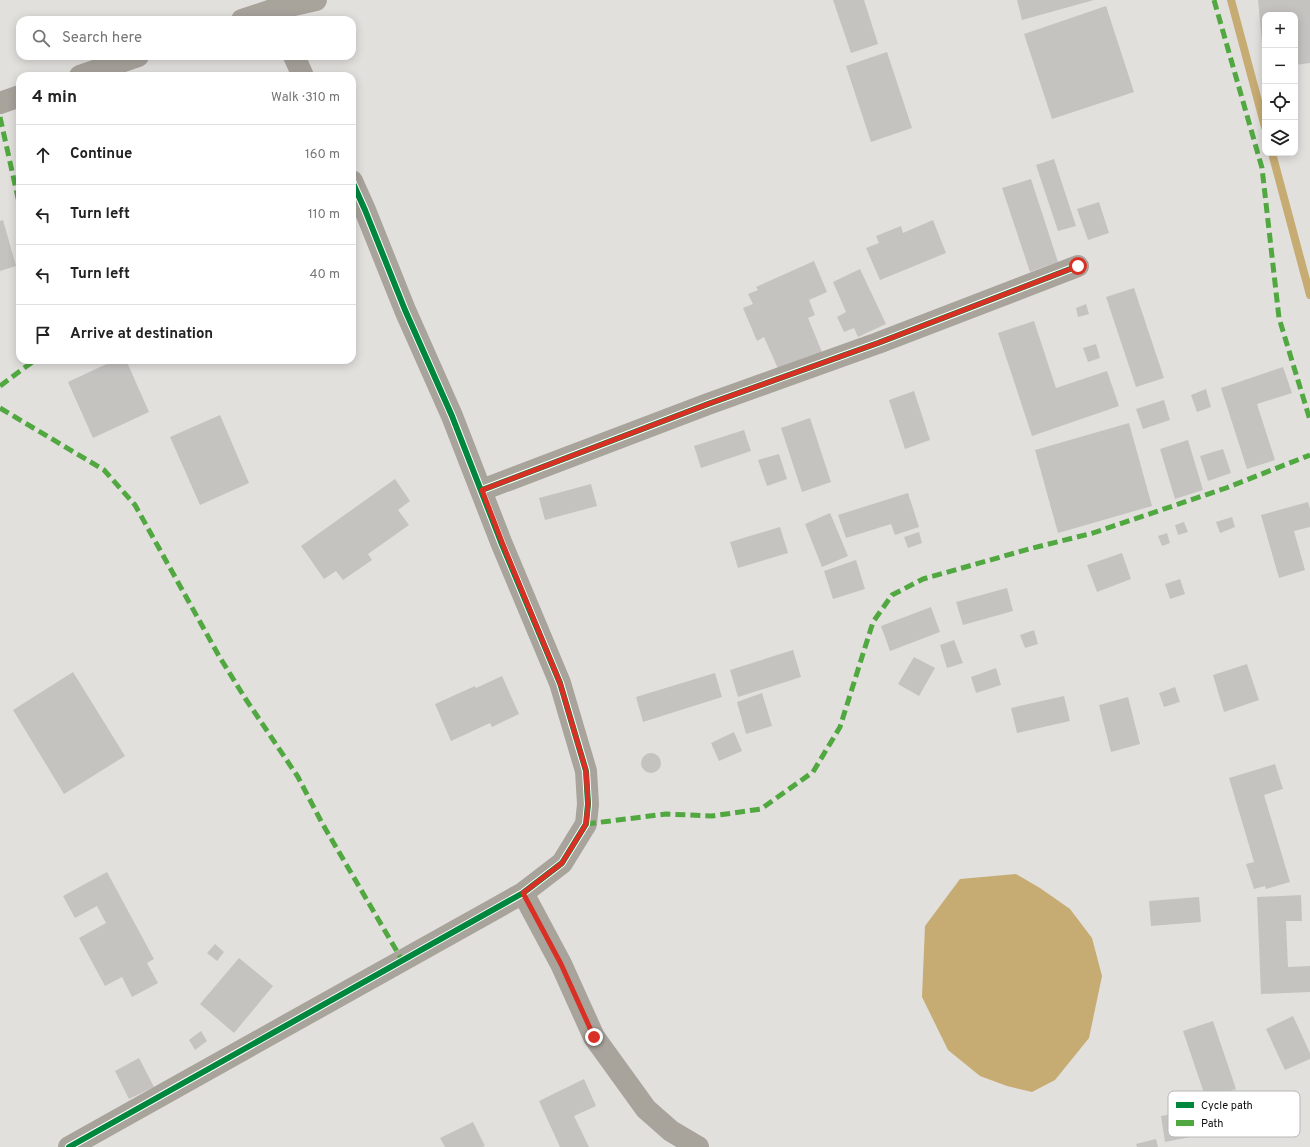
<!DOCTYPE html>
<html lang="en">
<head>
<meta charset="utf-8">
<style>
	:root { --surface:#fff; --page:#f6f6f6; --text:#222; --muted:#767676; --line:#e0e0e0 }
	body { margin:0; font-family:Overpass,sans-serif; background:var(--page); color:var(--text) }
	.controls { position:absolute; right:12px; top:12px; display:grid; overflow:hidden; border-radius:8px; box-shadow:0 2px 10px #0003 }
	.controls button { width:36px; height:36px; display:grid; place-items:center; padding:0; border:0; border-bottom:1px solid var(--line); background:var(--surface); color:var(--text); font:20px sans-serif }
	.stop { position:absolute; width:12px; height:12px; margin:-9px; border:3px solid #d93025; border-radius:50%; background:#fff }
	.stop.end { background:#d93025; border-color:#fff; box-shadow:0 1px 4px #0008 }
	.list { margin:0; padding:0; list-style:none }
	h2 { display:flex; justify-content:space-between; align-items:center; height:52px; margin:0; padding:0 16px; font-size:17px }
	h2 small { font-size:13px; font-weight:400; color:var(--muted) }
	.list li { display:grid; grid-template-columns:26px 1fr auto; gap:12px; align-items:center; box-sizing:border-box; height:60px; padding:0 16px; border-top:1px solid var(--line) }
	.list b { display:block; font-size:15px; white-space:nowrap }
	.list em { font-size:13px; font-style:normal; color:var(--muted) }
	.icon { flex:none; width:22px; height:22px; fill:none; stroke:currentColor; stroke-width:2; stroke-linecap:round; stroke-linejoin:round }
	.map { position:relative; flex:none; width:1310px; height:1147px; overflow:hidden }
	.search { position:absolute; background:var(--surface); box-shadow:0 2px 10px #0003; left:16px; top:16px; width:340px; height:44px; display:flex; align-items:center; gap:10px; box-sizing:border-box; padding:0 14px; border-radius:12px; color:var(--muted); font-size:15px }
	.panel { position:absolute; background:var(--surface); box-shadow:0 2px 10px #0003; left:16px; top:72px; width:340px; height:292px; border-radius:12px }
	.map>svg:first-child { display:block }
	.water { fill:#c6ab73 }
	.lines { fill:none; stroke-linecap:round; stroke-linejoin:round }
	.stream { stroke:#c6ab73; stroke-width:8 }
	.building { fill:#c4c3c0 }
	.minor { stroke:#a8a49c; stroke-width:22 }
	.quiet { stroke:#51a841; stroke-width:5; stroke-dasharray:10 5; stroke-linecap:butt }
	.cycleway-casing { stroke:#fff; stroke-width:8 }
	.cycleway { stroke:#00873e; stroke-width:6 }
	.route { stroke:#d93025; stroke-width:5 }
	.key { fill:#fff; stroke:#b7b7b6; stroke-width:1 }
	.key-label { font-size:11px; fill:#0f0e0d }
</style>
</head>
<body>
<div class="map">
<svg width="1310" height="1147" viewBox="0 0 1310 1147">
	<rect width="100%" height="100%" fill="#e2e0dd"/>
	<path class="water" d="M1016,874L1040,888L1070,909L1092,938L1102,976L1089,1038L1055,1080L1032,1092L1007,1086L980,1076L948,1050L922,997L925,926L960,879Z"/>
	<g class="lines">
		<path class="stream" d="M1231,0L1265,127
			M1272,153L1310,295"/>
	</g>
	<path class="building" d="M833,0H864L878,44L851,53Z
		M1017,0H1094L1022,20Z
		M1258,0H1310V63L1295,65V15H1265V65L1264,66Z
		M1106,6L1134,92L1052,119L1024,34Z
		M887,52L912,128L871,142L846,66Z
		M1054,159L1076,226L1058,231L1036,165Z
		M1031,179L1058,262L1030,272L1002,188Z
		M1099,202L1109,233L1088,240L1077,209Z
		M3,220L16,266L0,271V221Z
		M933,220L946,253L880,280L866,248L879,243L876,236L901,226L903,233Z
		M814,261L827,292L809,300L815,315L808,318L822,352L779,371L764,337L757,341L743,308L753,304L748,294L758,290L756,287Z
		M860,269L886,324L858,337L854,328L844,332L837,317L846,312L833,282Z
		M1134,288L1164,378L1136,387L1106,297Z
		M1086,304L1089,314L1078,317L1076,308Z
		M1034,321L1056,388L1107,371L1119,406L1032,436L998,333Z
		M1096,344L1100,358L1088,362L1083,348Z
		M115,360H126L149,412L93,438L68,382Z
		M1283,367L1292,393L1257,404L1275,460L1247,469L1221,388Z
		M1206,389L1211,407L1197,412L1191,395Z
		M914,391L930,440L905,449L889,400Z
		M1164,400L1170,420L1143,429L1136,409Z
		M220,415L249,483L200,505L170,437Z
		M810,418L831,482L802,492L781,428Z
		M1129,423L1152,506L1058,533L1035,450Z
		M744,430L751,451L701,468L694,446Z
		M1188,440L1203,490L1175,499L1160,449Z
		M1223,449L1231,473L1208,481L1200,456Z
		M779,454L787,479L767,486L758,460Z
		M395,479L410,501L398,510L409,525L368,554L372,560L343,580L336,571L324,579L301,546Z
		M591,484L597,506L545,520L539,498Z
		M908,493L919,527L895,535L891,524L846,538L838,515Z
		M1308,502L1310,509V527L1294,531L1305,570L1279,578L1261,515Z
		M830,513L848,556L822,567L805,524Z
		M1232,517L1235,527L1220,533L1216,522Z
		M1184,522L1188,532L1178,535L1175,525Z
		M780,527L788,553L738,568L730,542Z
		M919,532L922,543L908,548L904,537Z
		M1167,533L1170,543L1162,546L1158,536Z
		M1122,553L1131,579L1097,592L1087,565Z
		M856,560L865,589L833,599L824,571Z
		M1180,579L1185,594L1170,599L1165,584Z
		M1007,588L1013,611L963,625L956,602Z
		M931,607L940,632L890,651L881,626Z
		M1034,630L1038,644L1025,648L1020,635Z
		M954,640L963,663L947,668L940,645Z
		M793,650L801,677L738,697L730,670Z
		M914,657L935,668L919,696L898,684Z
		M1247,664L1259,700L1224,712L1213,675Z
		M996,668L1001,685L976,693L971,677Z
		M73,672L125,756L64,794L13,710Z
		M715,673L722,697L643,722L636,697Z
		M502,676L519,714L492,727L490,723L451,741L435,704L475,686L476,688Z
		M1175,687L1180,702L1164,707L1159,693Z
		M762,693L772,726L746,734L737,702Z
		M1064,696L1070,721L1017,733L1011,708Z
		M1128,697L1140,744L1111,752L1099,705Z
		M734,732L742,751L719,761L711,743Z
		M641 763a10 10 0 1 1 20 0a10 10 0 1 1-20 0Z
		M1275,764L1283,789L1264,795L1290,882L1266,889L1265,886L1254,889L1246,864L1254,862L1229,778Z
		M107,872L154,959L147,963L158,983L132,997L122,977L105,986L79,938L106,923L97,906L75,918L63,896Z
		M1301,895L1302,921H1286L1288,967L1310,966V992L1261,994L1257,897Z
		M1199,897L1201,922L1151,926L1149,901Z
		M215,944L224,952L217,961L207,953Z
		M239,958L273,986L234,1033L200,1004Z
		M1293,1016L1310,1053V1059L1285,1070L1266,1029Z
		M1213,1021L1236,1089L1206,1099L1183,1031Z
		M201,1031L207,1041L195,1050L189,1040Z
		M139,1058L154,1087L129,1099L115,1071Z
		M584,1079L596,1106L574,1116L589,1147H560L539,1101Z
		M1191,1111L1195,1136L1165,1142L1161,1116Z
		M473,1122L485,1146L482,1147H445L440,1138Z
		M1156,1139L1158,1147H1137L1136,1144Z"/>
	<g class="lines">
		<path class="minor" d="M242,20L272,10L316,0
			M294,56L303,76
			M80,76L138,56
			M0,103L20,96
			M482,490L708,404L878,343L1078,266
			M523,893L561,964L594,1037L646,1109L671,1131L698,1147
			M69,1147L523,893L562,863L586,824L588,804L586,771L560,683L501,542L452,416L405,310L365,210L352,181"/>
		<path class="quiet" d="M1214,0L1262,168L1279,318L1310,420
			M0,117L20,207
			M0,386L35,360
			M0,408L104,470L135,505L219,656L245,698L298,777L322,823L402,960
			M586,824L666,814L712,816L761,809L813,772L840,727L873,622L892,595L923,579L1029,549L1093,533L1226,488L1310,455"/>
		<g class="cycleway-casing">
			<path id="cycleway" d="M482,490L708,404L878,343L1078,266
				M69,1147L523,893L562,863L586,824L588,804L586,771L560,683L501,542L452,416L405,310L365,210L352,181"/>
		</g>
		<use href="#cycleway" class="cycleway"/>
	</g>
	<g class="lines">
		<path class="route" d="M594,1037L561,964L523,893L562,863L586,824L588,804L586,771L560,683L502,542L482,490L708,404L878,343L1078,266"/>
	</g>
	<rect x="1168" y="1091" width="132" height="46" rx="6" class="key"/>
	<rect x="1176" y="1102" width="18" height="6" fill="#00873e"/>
	<rect x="1176" y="1120" width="18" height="6" fill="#51a841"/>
	<g class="key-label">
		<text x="1201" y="1109">Cycle path</text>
		<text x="1201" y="1127">Path</text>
	</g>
</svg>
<div class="controls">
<button>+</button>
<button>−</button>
<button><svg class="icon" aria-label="locate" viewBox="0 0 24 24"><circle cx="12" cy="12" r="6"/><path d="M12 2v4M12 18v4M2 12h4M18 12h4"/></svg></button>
<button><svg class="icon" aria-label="layers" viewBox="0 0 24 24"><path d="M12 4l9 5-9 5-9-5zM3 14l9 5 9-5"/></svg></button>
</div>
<div class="stop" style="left:1078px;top:266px"></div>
<div class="stop end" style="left:594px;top:1037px"></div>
<div class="search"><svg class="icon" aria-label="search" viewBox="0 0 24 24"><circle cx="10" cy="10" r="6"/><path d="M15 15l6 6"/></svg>Search here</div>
<section class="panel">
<h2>4 min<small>Walk · 310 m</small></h2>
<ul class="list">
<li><svg class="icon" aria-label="ahead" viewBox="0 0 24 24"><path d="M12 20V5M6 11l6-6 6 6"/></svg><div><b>Continue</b></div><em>160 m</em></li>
<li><svg class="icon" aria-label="left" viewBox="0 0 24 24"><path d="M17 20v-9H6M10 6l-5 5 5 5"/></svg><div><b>Turn left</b></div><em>110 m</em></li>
<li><svg class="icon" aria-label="left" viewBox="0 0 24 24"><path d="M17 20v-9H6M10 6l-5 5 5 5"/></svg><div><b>Turn left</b></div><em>40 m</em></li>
<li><svg class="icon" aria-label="arrive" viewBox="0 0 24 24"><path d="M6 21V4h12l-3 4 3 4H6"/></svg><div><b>Arrive at destination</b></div></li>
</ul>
</section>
</div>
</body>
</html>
